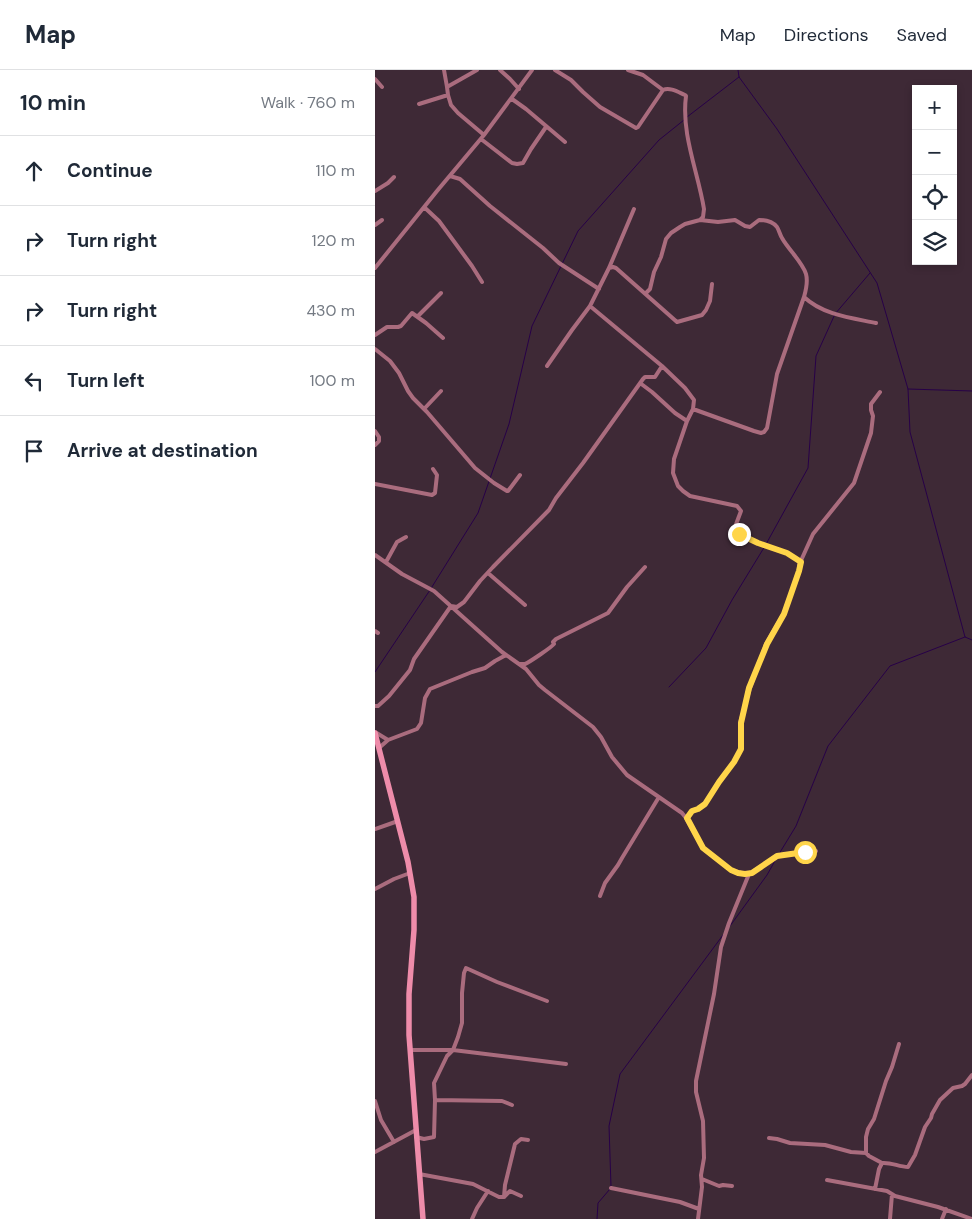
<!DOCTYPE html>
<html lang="en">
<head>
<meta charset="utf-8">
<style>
	:root { --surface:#fff; --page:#f2f2f3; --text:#1f2937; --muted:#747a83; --line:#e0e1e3 }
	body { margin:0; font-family:"DM Sans",sans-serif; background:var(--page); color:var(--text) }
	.controls { position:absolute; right:15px; top:15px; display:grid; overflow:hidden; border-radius:0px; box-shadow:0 2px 8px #0003 }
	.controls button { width:45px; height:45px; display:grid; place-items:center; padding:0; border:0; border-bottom:1px solid var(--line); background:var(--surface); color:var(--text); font:25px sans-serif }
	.stop { position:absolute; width:15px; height:15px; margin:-11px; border:4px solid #ffd54a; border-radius:50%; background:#fff }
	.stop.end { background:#ffd54a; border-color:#fff; box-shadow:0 1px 5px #0008 }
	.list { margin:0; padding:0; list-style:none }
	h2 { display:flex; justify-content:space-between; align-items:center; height:65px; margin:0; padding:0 20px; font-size:21px }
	h2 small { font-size:16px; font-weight:400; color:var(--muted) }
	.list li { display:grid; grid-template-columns:32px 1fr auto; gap:15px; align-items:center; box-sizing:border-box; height:70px; padding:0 20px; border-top:1px solid var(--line) }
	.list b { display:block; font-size:19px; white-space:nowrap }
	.list em { font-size:16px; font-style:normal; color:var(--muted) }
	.icon { flex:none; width:28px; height:28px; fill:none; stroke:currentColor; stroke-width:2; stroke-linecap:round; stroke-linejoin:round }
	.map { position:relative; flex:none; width:597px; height:1149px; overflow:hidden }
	header { display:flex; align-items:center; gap:30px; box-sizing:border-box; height:70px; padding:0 25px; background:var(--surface); border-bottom:1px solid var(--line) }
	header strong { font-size:24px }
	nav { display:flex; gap:28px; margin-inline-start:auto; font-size:18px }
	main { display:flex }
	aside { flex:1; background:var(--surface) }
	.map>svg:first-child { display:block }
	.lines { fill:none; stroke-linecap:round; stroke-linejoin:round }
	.stream { stroke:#270048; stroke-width:1 }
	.street { stroke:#aa6c7e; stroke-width:4 }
	.secondary { stroke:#ee8caa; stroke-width:5.5 }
	.route { stroke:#ffd54a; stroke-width:6 }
</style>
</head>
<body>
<header>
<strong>Map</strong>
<nav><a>Map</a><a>Directions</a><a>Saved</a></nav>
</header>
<main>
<aside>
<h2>10 min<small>Walk · 760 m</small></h2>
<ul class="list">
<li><svg class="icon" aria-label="ahead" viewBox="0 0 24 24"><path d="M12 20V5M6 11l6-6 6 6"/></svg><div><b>Continue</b></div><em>110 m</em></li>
<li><svg class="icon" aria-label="right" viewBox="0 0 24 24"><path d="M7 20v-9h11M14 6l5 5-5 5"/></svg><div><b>Turn right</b></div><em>120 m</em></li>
<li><svg class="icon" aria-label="right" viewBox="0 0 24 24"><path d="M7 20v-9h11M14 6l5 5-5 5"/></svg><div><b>Turn right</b></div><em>430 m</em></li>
<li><svg class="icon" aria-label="left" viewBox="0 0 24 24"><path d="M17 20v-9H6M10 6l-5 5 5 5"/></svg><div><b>Turn left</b></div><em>100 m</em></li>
<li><svg class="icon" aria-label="arrive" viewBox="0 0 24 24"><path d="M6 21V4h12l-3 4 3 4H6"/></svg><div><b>Arrive at destination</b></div></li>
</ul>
</aside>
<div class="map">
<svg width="597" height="1149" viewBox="0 0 597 1149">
	<rect width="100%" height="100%" fill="#3e2936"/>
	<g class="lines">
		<path class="stream" d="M363,0L364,7L402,59L502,213L533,319L535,362L590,567L597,570
			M312,47L364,7
			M533,319L597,321
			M0,602L55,520L103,443L134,354L157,256L203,161L284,70L309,50
			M294,617L331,578L357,530L390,476L433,398L441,286L460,244L495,203
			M404,784L421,756L453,676L515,596L590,567
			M355,856L392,805L401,789
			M236,1116L234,1056L245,1004L348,865
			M222,1149L223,1133L235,1119"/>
		<path class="street" d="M69,0L72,17L73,25L76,35L83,43L109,65
			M125,0L135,9L144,19
			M180,0L196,10L208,22L225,37L261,58L263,57L288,20C295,17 303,22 310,25L311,26C306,64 323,102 329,139L328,147L325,150
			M253,0L268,5L288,20
			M0,9L7,17
			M72,17L102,0
			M137,29L151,39L190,72
			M44,34L73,25
			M106,69L137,93L142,94L148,93L156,79L171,57
			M75,106L85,109L115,136L168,178L184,193L224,219
			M0,121L13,113L19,107
			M49,137L64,151L97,196L107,212
			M0,155L7,150
			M0,198L62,121L109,65L157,0
			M234,198L238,197L241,198L302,252L327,245L331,240L335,231L337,214
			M271,223L275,219L279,202L286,187L291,169L296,163L305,157L310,154L325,150L343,152L360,150L370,156L375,157L384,150C391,150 398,152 402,157C404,160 405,165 407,168C413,179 428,193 431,204C433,211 431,220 429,227C448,245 477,248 501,253
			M215,236L287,296L310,318L319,330L318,339L312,351L299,389L298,403L303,416L308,421L315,426L362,436L366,441L360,457L361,461L383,473L412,483L426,492
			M43,246L66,223
			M0,265L12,257H23L26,256L37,243L51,253L68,268
			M0,279L15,291L24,303L33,321L38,328L52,342L100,398L119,413L132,421H133L145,405
			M172,296L197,260L215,236L234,198L259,139
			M265,313L277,322L300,343L312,351
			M49,339L66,321
			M318,339L379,361L386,363L389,362L392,358L402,304L429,227
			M0,361L4,367V371L0,375
			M0,414L57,425L60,423L62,405L58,399
			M0,485L27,504L59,521L127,582L151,599L164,615L170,620L218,657L226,667L237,687L252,705L307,743L311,748L326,775L331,781L356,800L370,804H374L403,786L441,781
			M11,492L22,472L31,467
			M113,503L150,535
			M0,561L3,563
			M145,594C147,594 148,594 150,594C153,593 177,577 179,574L178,572L181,569L233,543L252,517L270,497
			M0,636H3L14,626L35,600L39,589L76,536L82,537L89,532L105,511L118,497L174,440L181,428L208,393L268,309L270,307H280L287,296
			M0,662L13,670
			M4,678L13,670L42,659L46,653L50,628L55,619L97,602L110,598L120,591L131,585
			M311,748L317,741L323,739L330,734L344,712L359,692L366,679L365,653L375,618L391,574L409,543L424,501V495L438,464L479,413L496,363L498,346L496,340V334L505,322
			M0,759L23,751
			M0,819L19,809L35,803
			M225,826L230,813L243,795L247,788L284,727
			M35,980H78L191,994
			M60,1030L127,1031L137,1035
			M0,1031L6,1050L19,1072
			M41,1067L49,1069L59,1067L60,1030L59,1013L72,986L78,980L83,967L87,953V923L89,903L91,898L122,912L172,931
			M394,1068L402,1069L415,1073L450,1075L476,1082L491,1083
			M0,1082L41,1060
			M507,1093L494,1086L491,1083V1067L493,1059L499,1049L511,1011L517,997L524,974
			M44,1104L98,1114L124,1127H129L135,1121L146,1126
			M327,1109L344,1116L348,1115L357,1116
			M452,1110L512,1121L520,1126L563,1137L597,1149
			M236,1118L305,1132L324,1139
			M500,1119L504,1099L507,1093C516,1092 524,1097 533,1097L540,1085L550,1057L556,1048L557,1044L565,1030L578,1018L587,1016L590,1014L597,1005
			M129,1127L130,1115L140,1074L146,1069L153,1070
			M97,1149L102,1138L113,1121
			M323,1149L327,1117L326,1105L329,1088L328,1051L321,1022V1011L339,924L346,877L354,853L374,804
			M515,1149L517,1124
			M567,1149L571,1139"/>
		<path class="secondary" d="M0,663L33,792L39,827V860L34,924V965L48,1149"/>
	</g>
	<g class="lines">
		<path class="route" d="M364,464L383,473L412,483L426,492L424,501L409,544L392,574L374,618L366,653V679L359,692L344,712L330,734L323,739L317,741L312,748L328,778L356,800L363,803L370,804L377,803L402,786L430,782"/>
	</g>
</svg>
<div class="controls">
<button>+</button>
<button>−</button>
<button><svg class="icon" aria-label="locate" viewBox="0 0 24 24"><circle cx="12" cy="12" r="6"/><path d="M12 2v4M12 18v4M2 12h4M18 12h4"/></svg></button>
<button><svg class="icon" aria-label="layers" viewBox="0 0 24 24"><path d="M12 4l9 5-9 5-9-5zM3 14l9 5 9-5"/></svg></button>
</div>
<div class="stop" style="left:430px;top:782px"></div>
<div class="stop end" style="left:364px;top:464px"></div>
</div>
</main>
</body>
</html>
